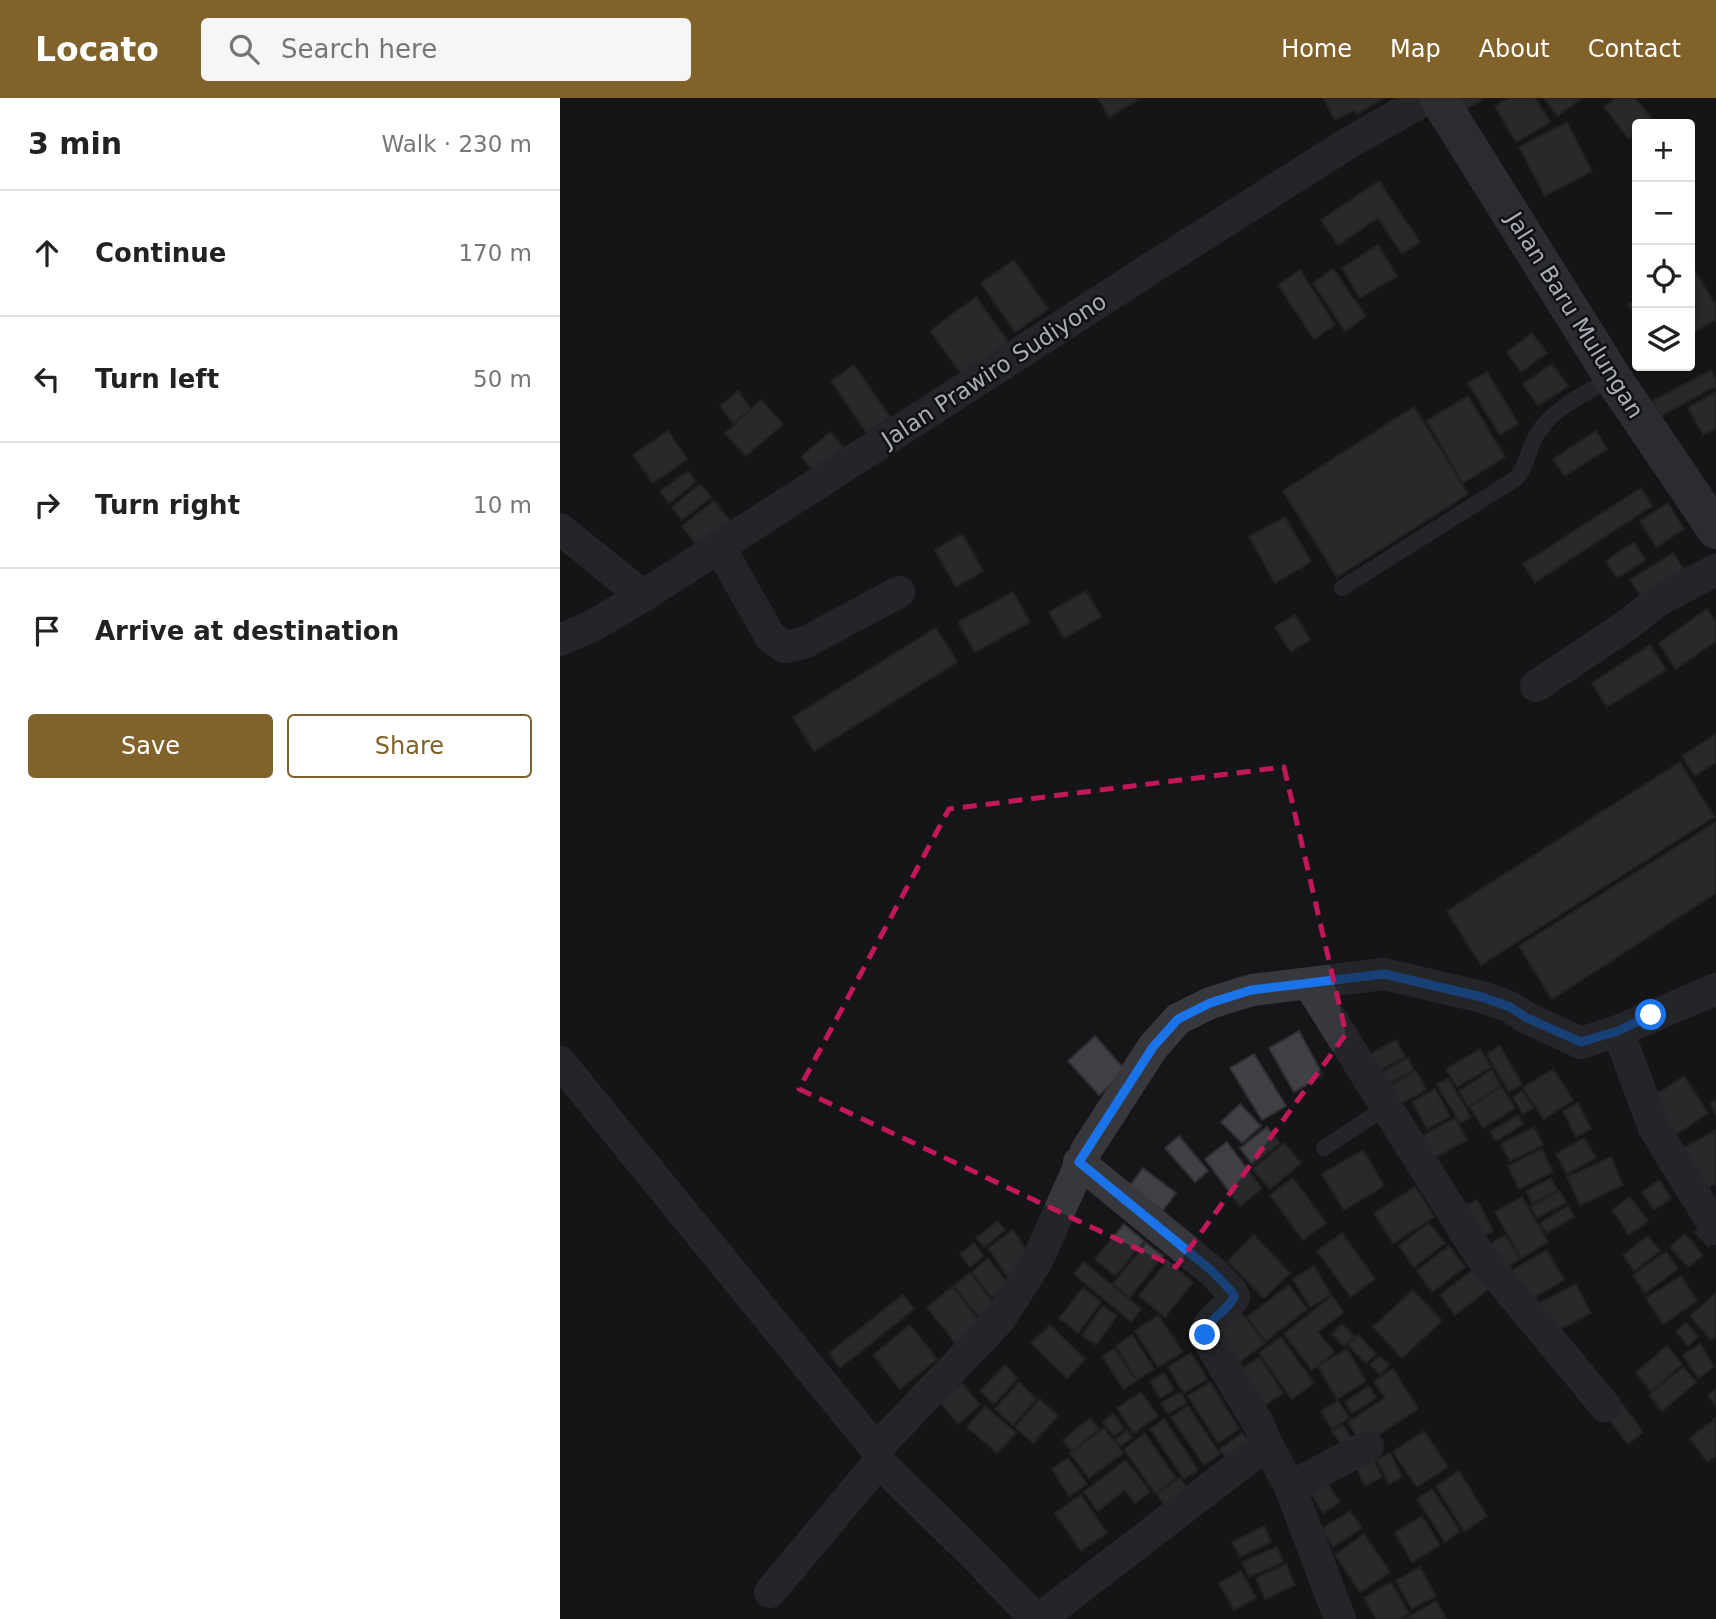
<!DOCTYPE html>
<html lang="en">
<head>
<meta charset="utf-8">
<style>
	:root { --surface:#fff; --page:#f6f6f6; --text:#222; --muted:#767676; --line:#e0e0e0; --accent:#80622a }
	body { margin:0; font-family:"DejaVu Sans",sans-serif; background:var(--page); color:var(--text) }
	.controls { position:absolute; right:21px; top:21px; display:grid; overflow:hidden; border-radius:7px; box-shadow:0 4px 10px #0003 }
	.controls button { width:63px; height:63px; display:grid; place-items:center; padding:0; border:0; border-bottom:2px solid var(--line); background:var(--surface); color:var(--text); font:35px sans-serif }
	.stop { position:absolute; width:21px; height:21px; margin:-16px; border:5px solid #1a73e8; border-radius:50%; background:#fff }
	.stop.end { background:#1a73e8; border-color:#fff; box-shadow:0 2px 7px #0008 }
	.list { margin:0; padding:0; list-style:none }
	h2 { display:flex; justify-content:space-between; align-items:center; height:91px; margin:0; padding:0 28px; font-size:30px }
	h2 small { font-size:23px; font-weight:400; color:var(--muted) }
	.list li { display:grid; grid-template-columns:46px 1fr auto; gap:21px; align-items:center; box-sizing:border-box; height:126px; padding:0 28px; border-top:2px solid var(--line) }
	.list b { display:block; font-size:26px; white-space:nowrap }
	.list em { font-size:23px; font-style:normal; color:var(--muted) }
	.actions { display:flex; gap:14px; padding:21px 28px }
	.actions a { flex:1; padding:16px 0; border:2px solid var(--accent); border-radius:7px; text-align:center; font-size:24px; color:var(--accent) }
	.actions .main { background:var(--accent); color:#fff }
	.icon { flex:none; width:38px; height:38px; fill:none; stroke:currentColor; stroke-width:2; stroke-linecap:round; stroke-linejoin:round }
	.map { position:relative; flex:none; width:1156px; height:1521px; overflow:hidden }
	header { display:flex; align-items:center; gap:42px; box-sizing:border-box; height:98px; padding:0 35px; background:var(--accent); color:#fff }
	header strong { font-size:33px }
	nav { display:flex; gap:38px; margin-inline-start:auto; font-size:24px }
	.search { width:490px; height:63px; background:var(--page); display:flex; align-items:center; gap:18px; box-sizing:border-box; padding:0 24px; border-radius:7px; color:var(--muted); font-size:26px }
	main { display:flex }
	aside { flex:1; background:var(--surface) }
	.map>svg:first-child { display:block }
	.building { fill:#404145; stroke:#303034; stroke-width:2 }
	.lines { fill:none; stroke-linecap:round; stroke-linejoin:round }
	.service { stroke:#37383d; stroke-width:16 }
	.minor { stroke:#37383d; stroke-width:32 }
	.secondary { stroke:#45474d; stroke-width:38 }
	.route { stroke:#1a73e8; stroke-width:9 }
	.marked { fill:none; stroke:#c2185b; stroke-width:5; stroke-dasharray:14 9; stroke-linejoin:round }
	.labels { text-anchor:middle; stroke-width:5; stroke-linejoin:round; paint-order:stroke }
	.street-label { font-size:23px; fill:#a8adb8; stroke:#111113 }
</style>
</head>
<body>
<header>
<strong>Locato</strong>
<div class="search"><svg class="icon" aria-label="search" viewBox="0 0 24 24"><circle cx="10" cy="10" r="6"/><path d="M15 15l6 6"/></svg>Search here</div>
<nav><a>Home</a><a>Map</a><a>About</a><a>Contact</a></nav>
</header>
<main>
<aside>
<h2>3 min<small>Walk · 230 m</small></h2>
<ul class="list">
<li><svg class="icon" aria-label="ahead" viewBox="0 0 24 24"><path d="M12 20V5M6 11l6-6 6 6"/></svg><div><b>Continue</b></div><em>170 m</em></li>
<li><svg class="icon" aria-label="left" viewBox="0 0 24 24"><path d="M17 20v-9H6M10 6l-5 5 5 5"/></svg><div><b>Turn left</b></div><em>50 m</em></li>
<li><svg class="icon" aria-label="right" viewBox="0 0 24 24"><path d="M7 20v-9h11M14 6l5 5-5 5"/></svg><div><b>Turn right</b></div><em>10 m</em></li>
<li><svg class="icon" aria-label="arrive" viewBox="0 0 24 24"><path d="M6 21V4h12l-3 4 3 4H6"/></svg><div><b>Arrive at destination</b></div></li>
</ul>
<div class="actions"><a class="main">Save</a><a>Share</a></div>
</aside>
<div class="map">
<svg width="1156" height="1521" viewBox="0 0 1156 1521">
	<rect width="100%" height="100%" fill="#161618"/>
	<path class="building" d="M538,0H581L549,19Z
		M763,0H824L797,16L794,12L775,22Z
		M887,0H921L922,2L896,16Z
		M948,0H975L990,24L956,44L935,8Z
		M984,0H1022L998,18Z
		M1055,0H1075L1093,22L1087,26H1077V34L1069,41L1044,9Z
		M1007,24L1032,73L985,98L959,49Z
		M819,83L860,144L842,156L818,120L778,147L761,122Z
		M818,147L837,178L800,200L782,170Z
		M454,162L488,211L455,234L421,185Z
		M1132,168L1156,208V221L1130,237V169Z
		M773,171L806,218L785,233L753,185Z
		M740,172L775,227L754,241L718,187Z
		M416,199L451,248L406,282L370,233Z
		M1077,200V221L1068,206Z
		M972,235L987,255L961,274L947,254Z
		M992,266L1008,288L978,308L963,286Z
		M294,267L330,319L307,335L271,283Z
		M1151,272L1156,282V288L1101,318L1093,303Z
		M927,274L958,325L940,337L908,285Z
		M178,293L191,311L173,325L160,308Z
		M1156,294V330L1143,337L1128,310Z
		M908,298L945,359L903,385L867,323Z
		M201,302L223,326L186,358L165,335Z
		M854,309L908,396L777,479L723,393Z
		M108,333L127,361L93,385L73,357Z
		M1036,333L1047,351L1005,378L993,361Z
		M270,334L289,356L260,381L241,359Z
		M128,373L136,384L109,405L100,394Z
		M140,386L151,399L122,422L112,409Z
		M1081,390L1092,408L975,484L963,466Z
		M154,403L171,424L138,449L122,428Z
		M1108,405L1124,431L1096,449L1080,423Z
		M725,419L751,464L715,485L689,439Z
		M402,436L423,473L396,489L375,452Z
		M1074,444L1085,462L1057,480L1046,463Z
		M1113,455L1127,477L1085,504L1070,482Z
		M526,493L541,519L504,540L489,514Z
		M453,494L470,524L415,554L398,524Z
		M1147,511L1156,524V543L1116,571L1099,545Z
		M735,517L750,542L731,554L715,529Z
		M376,530L397,564L254,653L233,619Z
		M1090,547L1106,572L1047,609L1032,585Z
		M1156,636V664L1135,678L1122,658Z
		M1120,664L1154,719L921,867L887,813Z
		M1156,724V795L992,901L959,848Z
		M739,933L763,977L734,994L709,950Z
		M535,938L566,973L539,997L508,963Z
		M836,942L845,959L818,973L809,957Z
		M940,948L962,986L949,994L927,956Z
		M920,951L931,969L897,989L886,971Z
		M694,956L726,1008L702,1022L670,970Z
		M848,960L854,972L817,992L811,980Z
		M993,971L1013,1002L984,1021L963,990Z
		M932,972L941,988L908,1008L899,993Z
		M856,973L866,992L831,1011L821,993Z
		M1124,978L1148,1015L1114,1038L1090,1001Z
		M888,980L911,1019L900,1025L877,987Z
		M942,989L955,1010L923,1030L910,1009Z
		M875,991L890,1018L867,1031L852,1004Z
		M962,993L973,1010L963,1016L953,999Z
		M1156,1002V1017L1150,1005Z
		M1018,1005L1031,1031L1016,1039L1003,1013Z
		M680,1006L701,1028L682,1045L661,1024Z
		M958,1017L963,1026L936,1043L930,1034Z
		M895,1020L907,1042L863,1066L851,1044Z
		M707,1029L720,1045L693,1067L680,1050Z
		M974,1029L983,1047L950,1063L941,1046Z
		M1156,1032V1085L1139,1095L1117,1054Z
		M619,1038L648,1073L635,1084L605,1050Z
		M1024,1040L1036,1060L1007,1076L996,1056Z
		M667,1044L702,1091L680,1108L645,1061Z
		M724,1045L741,1065L710,1091L693,1071Z
		M982,1051L993,1074L959,1091L948,1068Z
		M803,1052L824,1088L784,1112L762,1076Z
		M1051,1059L1063,1087L1020,1107L1007,1079Z
		M583,1070L616,1095L598,1119L565,1094Z
		M733,1080L766,1125L743,1142L710,1097Z
		M991,1080L998,1093L972,1105L966,1093Z
		M1099,1082L1111,1100L1094,1112L1082,1094Z
		M855,1089L874,1119L833,1145L814,1115Z
		M1000,1093L1006,1105L977,1120L971,1108Z
		M962,1099L988,1144L961,1160L935,1114Z
		M1070,1099L1088,1123L1069,1137L1052,1112Z
		M917,1102L933,1133L915,1142L899,1111Z
		M1008,1108L1014,1119L986,1135L980,1125Z
		M438,1123L445,1132L424,1149L416,1140Z
		M869,1125L885,1145L854,1169L839,1148Z
		M564,1126L584,1143L555,1178L535,1161Z
		M1144,1127L1156,1142L1149,1149L1135,1134Z
		M453,1132L473,1162L448,1180L428,1150Z
		M782,1135L815,1181L791,1199L757,1153Z
		M1125,1136L1143,1157L1128,1169L1110,1149Z
		M694,1137L730,1175L704,1200L668,1163Z
		M945,1137L960,1161L939,1175L924,1150Z
		M1088,1138L1100,1153L1074,1173L1063,1157Z
		M414,1145L424,1158L410,1169L400,1156Z
		M586,1145L603,1158L570,1199L553,1186Z
		M889,1148L905,1169L872,1194L857,1173Z
		M987,1152L1004,1182L967,1204L949,1174Z
		M1106,1154L1118,1171L1085,1195L1073,1177Z
		M428,1160L449,1187L432,1199L412,1174Z
		M607,1163L633,1184L605,1219L579,1198Z
		M524,1164L581,1211L571,1224L514,1176Z
		M919,1167L934,1187L895,1217L880,1197Z
		M754,1168L771,1197L750,1209L733,1181Z
		M410,1175L434,1206L419,1219L394,1188Z
		M1121,1178L1137,1203L1103,1226L1086,1200Z
		M1016,1186L1031,1215L993,1235L978,1206Z
		M729,1187L747,1211L706,1243L687,1219Z
		M392,1189L425,1230L400,1251L367,1209Z
		M523,1190L541,1204L518,1235L499,1220Z
		M853,1192L882,1223L842,1260L813,1229Z
		M1156,1195V1238L1151,1242L1130,1218Z
		M343,1197L354,1211L280,1270L269,1255Z
		M772,1198L784,1214L758,1234L774,1254L752,1272L724,1236Z
		M543,1208L557,1218L536,1247L522,1237Z
		M682,1216L705,1245L677,1266L655,1237Z
		M598,1217L623,1254L598,1269L575,1233Z
		M1126,1225L1138,1239L1128,1248L1116,1234Z
		M782,1226L794,1238L784,1248L772,1236Z
		M350,1227L377,1261L340,1291L313,1257Z
		M490,1227L525,1261L507,1280L471,1245Z
		M572,1237L594,1271L577,1282L556,1248Z
		M798,1237L816,1256L806,1265L788,1247Z
		M721,1239L754,1285L732,1301L699,1255Z
		M1140,1246L1154,1269L1138,1280L1123,1257Z
		M1107,1248L1122,1266L1091,1293L1076,1275Z
		M554,1250L576,1283L564,1291L542,1259Z
		M787,1251L806,1283L777,1301L758,1268Z
		M631,1255L647,1281L624,1295L608,1269Z
		M819,1258L829,1267L820,1277L810,1267Z
		M699,1259L723,1295L698,1312L674,1276Z
		M445,1267L458,1280L434,1306L420,1293Z
		M1123,1269L1136,1284L1102,1313L1089,1297Z
		M833,1271L858,1311L803,1347L788,1324L825,1300L814,1283Z
		M604,1275L614,1292L600,1300L590,1283Z
		M459,1284L476,1301L453,1327L435,1311Z
		M650,1284L679,1331L658,1345L628,1298Z
		M402,1285L420,1307L398,1326L380,1304Z
		M809,1288L816,1300L792,1315L785,1304Z
		M1156,1291V1308L1148,1298Z
		M581,1294L598,1318L574,1335L557,1310Z
		M620,1294L627,1305L608,1316L601,1305Z
		M480,1301L498,1318L473,1345L455,1329Z
		M778,1303L789,1320L772,1331L761,1313Z
		M1062,1306L1083,1334L1068,1346L1046,1317Z
		M425,1308L456,1335L437,1355L407,1329Z
		M628,1308L660,1356L644,1367L611,1319Z
		M553,1316L564,1330L554,1338L543,1324Z
		M530,1320L539,1331L512,1353L503,1342Z
		M604,1321L638,1372L624,1381L590,1331Z
		M1155,1321L1156,1358L1147,1364L1130,1340Z
		M783,1327L797,1349L788,1356L772,1333Z
		M544,1330L563,1355L529,1380L510,1355Z
		M567,1332L572,1339L561,1348L555,1342Z
		M864,1333L888,1369L857,1389L833,1354Z
		M682,1335L692,1349L669,1365L660,1351Z
		M585,1336L616,1380L595,1395L564,1351Z
		M811,1355L822,1379L805,1388L793,1363Z
		M830,1355L842,1379L829,1386L817,1362Z
		M508,1360L527,1386L509,1398L492,1371Z
		M566,1362L590,1394L575,1405L565,1392L538,1413L524,1394Z
		M899,1373L927,1418L904,1433L876,1388Z
		M762,1377L780,1404L763,1415L746,1387Z
		M620,1380L629,1393L606,1409L597,1396Z
		M872,1391L900,1433L885,1444L857,1401Z
		M521,1397L547,1435L521,1453L495,1415Z
		M790,1413L802,1430L773,1449L762,1431Z
		M862,1418L880,1447L852,1464L835,1435Z
		M704,1428L711,1444L680,1459L672,1444Z
		M804,1436L830,1474L800,1494L775,1457Z
		M717,1449L723,1464L689,1479L682,1464Z
		M726,1466L735,1487L705,1501L696,1480Z
		M860,1469L876,1498L852,1511L836,1483Z
		M681,1473L696,1500L674,1512L659,1485Z
		M831,1484L849,1516L840,1521H816L804,1500Z
		M876,1503L886,1520L884,1521H845Z"/>
	<g class="lines">
		<path class="service" d="M782,490L955,381C967,370 968,350 977,336C994,309 1026,295 1053,280
			M764,1050L826,1009"/>
		<path class="minor" d="M0,431L83,498
			M159,448L211,540L225,549L244,545L339,494
			M0,542L34,527L83,498L593,169L790,44L868,0
			M976,588L1067,527L1099,502L1156,472
			M749,886L919,1156L1045,1308
			M1058,933L1094,1030L1156,1131
			M0,964L316,1351
			M519,1064L652,1173L672,1194L674,1199C667,1214 648,1220 645,1237L698,1325L707,1346
			M319,1364L414,1457L466,1511L474,1518L482,1519L707,1346L730,1389L780,1521
			M730,1389L808,1348
			M210,1494L319,1364L316,1351L439,1222L477,1163L527,1051L593,949L618,921L650,905L692,892L824,876L922,899L950,909L967,920L1021,945L1058,933L1156,891"/>
		<path class="secondary" d="M878,0L1053,280L1156,432"/>
	</g>
	<g class="lines">
		<path class="route" d="M645,1237C648,1220 667,1214 674,1199L672,1194L652,1173L519,1064L593,949L618,921L650,905L691,892L824,876L922,899L950,909L967,920L1021,944L1058,933L1091,917"/>
	</g>
	<path d="M0 0H1156V1521H0ZM724,669L786,936L616,1169L239,991L389,711Z" fill="#161618" fill-opacity=".55" fill-rule="evenodd"/>
	<path class="marked" d="M724,669L786,936L616,1169L239,991L389,711Z"/>
	<g class="labels">
		<g class="street-label">
			<text transform="translate(1015 217) rotate(58)" y="8">Jalan Baru Mulungan</text>
			<text transform="translate(434 272) rotate(-33)" y="8">Jalan Prawiro Sudiyono</text>
		</g>
	</g>
</svg>
<div class="controls">
<button>+</button>
<button>−</button>
<button><svg class="icon" aria-label="locate" viewBox="0 0 24 24"><circle cx="12" cy="12" r="6"/><path d="M12 2v4M12 18v4M2 12h4M18 12h4"/></svg></button>
<button><svg class="icon" aria-label="layers" viewBox="0 0 24 24"><path d="M12 4l9 5-9 5-9-5zM3 14l9 5 9-5"/></svg></button>
</div>
<div class="stop" style="left:1091px;top:917px"></div>
<div class="stop end" style="left:645px;top:1237px"></div>
</div>
</main>
</body>
</html>
